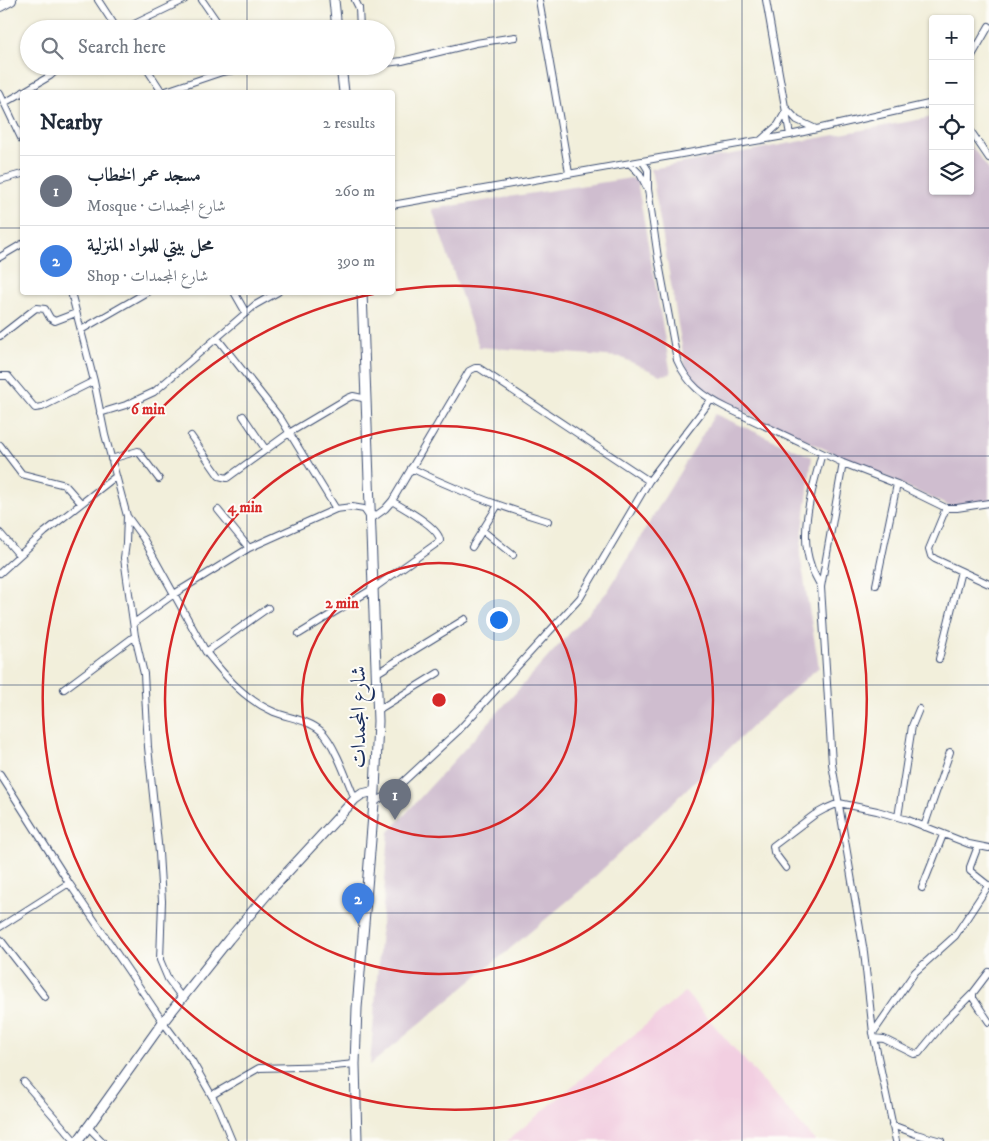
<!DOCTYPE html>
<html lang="en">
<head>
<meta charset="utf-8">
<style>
	:root { --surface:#fff; --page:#f6f6f7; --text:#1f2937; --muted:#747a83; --line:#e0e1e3; --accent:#2563eb }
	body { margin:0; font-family:"IM FELL DW Pica",Amiri,serif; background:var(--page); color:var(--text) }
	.controls { position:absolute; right:15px; top:15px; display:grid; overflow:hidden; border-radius:5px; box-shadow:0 1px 4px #0004 }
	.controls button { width:45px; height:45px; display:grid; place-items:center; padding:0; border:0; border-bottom:1px solid var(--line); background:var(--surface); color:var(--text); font:25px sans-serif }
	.you { position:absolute; left:498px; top:619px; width:18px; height:18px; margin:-12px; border:4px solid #fff; border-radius:50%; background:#1a73e8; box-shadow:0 0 0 8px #1a73e833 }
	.badge { display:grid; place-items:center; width:32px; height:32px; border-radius:50%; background:var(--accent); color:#fff; font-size:16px; font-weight:700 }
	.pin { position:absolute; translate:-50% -41px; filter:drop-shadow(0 1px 2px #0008) }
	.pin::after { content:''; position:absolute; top:26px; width:18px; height:15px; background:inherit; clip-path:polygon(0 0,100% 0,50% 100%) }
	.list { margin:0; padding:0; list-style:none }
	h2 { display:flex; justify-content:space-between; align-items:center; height:65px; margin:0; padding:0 20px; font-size:21px }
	h2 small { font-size:16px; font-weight:400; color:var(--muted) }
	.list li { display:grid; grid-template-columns:32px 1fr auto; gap:15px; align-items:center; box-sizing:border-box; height:70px; padding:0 20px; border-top:1px solid var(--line) }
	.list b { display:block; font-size:19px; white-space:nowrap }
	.list p { margin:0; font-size:16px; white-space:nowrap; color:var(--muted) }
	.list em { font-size:16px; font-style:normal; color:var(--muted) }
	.icon { flex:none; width:28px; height:28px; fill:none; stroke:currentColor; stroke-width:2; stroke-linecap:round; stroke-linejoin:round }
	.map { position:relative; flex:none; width:989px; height:1141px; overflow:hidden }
	.search { position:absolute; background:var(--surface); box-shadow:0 1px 4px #0004; left:20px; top:20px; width:375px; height:55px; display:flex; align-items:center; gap:12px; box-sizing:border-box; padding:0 18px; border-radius:28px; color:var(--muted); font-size:19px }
	.panel { position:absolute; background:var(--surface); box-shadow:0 1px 4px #0004; left:20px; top:90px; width:375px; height:205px; border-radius:5px }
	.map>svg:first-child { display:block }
	.built { fill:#f2cfe1 }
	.industrial { fill:#cfbdcf }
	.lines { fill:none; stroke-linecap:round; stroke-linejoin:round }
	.street-casing { stroke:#3b4c71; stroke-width:8 }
	.secondary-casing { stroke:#3b4c71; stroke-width:11 }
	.primary-casing { stroke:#3b4c71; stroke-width:12 }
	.street { stroke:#fff; stroke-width:6 }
	.secondary { stroke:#fff; stroke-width:9 }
	.primary { stroke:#fff; stroke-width:10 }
	.grid { fill:none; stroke:#1b2f5e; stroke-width:1; stroke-opacity:0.55 }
	.ring { fill:none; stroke:#d62828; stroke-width:2.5 }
	.labels { text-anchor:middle; stroke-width:4; stroke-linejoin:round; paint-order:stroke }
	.street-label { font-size:21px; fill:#1b2f5e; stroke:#fdfcf7 }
	.centre { fill:#d62828; stroke:#fdfcf7; stroke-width:2.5 }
	.ring-label { font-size:15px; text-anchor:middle; font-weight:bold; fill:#d62828; stroke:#fdfcf7; stroke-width:4; stroke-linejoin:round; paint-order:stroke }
</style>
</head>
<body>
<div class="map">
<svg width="989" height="1141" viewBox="0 0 989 1141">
	<rect width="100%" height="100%" fill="#fdfcf7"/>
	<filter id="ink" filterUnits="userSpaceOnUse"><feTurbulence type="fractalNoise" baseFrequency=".02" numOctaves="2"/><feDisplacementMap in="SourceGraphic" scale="10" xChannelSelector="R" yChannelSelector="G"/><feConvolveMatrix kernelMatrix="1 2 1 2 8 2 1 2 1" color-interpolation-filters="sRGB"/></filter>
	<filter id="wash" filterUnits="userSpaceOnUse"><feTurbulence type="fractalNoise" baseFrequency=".0096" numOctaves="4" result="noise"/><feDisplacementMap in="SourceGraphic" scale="20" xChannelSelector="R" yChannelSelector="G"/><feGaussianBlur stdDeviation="1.12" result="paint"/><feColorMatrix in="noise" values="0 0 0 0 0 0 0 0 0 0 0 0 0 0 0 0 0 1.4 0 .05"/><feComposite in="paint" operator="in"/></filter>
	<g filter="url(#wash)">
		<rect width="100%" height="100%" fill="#f2efdb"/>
		<path class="built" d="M685,992L815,1141H507Z"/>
		<path class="industrial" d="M933,117V191H970V144L989,170V501L953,508L714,398L687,376L651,169Z
			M631,178L637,181L671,374L660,375L620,357L479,347L432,209Z
			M715,414L812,457L800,555L819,667L760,719L582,889L370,1065L389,832L608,591Z"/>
	</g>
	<g filter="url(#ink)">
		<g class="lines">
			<g class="street-casing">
				<path id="street" d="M98,0L117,29
					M202,0L222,29
					M355,0L359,8L360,29
					M539,0L569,173
					M766,0L790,135
					M124,29L184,0
					M970,59L989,26
					M386,63L402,61L476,43L515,37
					M145,66L162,92
					M23,92L50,76L61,66
					M163,92L222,72L259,66
					M0,94L22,140
					M4,103L22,93
					M786,108L797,120L816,129
					M970,130L989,158
					M761,140L778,125L786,111
					M643,162L648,170V189L658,258L677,360C688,385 703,396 727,408L843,463L897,484L946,508H957L989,503
					M630,164L640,174L647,188
					M0,180L22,174
					M392,205L790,135L933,103
					M0,257L22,244
					M71,292L94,381L105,435L127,516L126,543L124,558L135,636L144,674L148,747L159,853L162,901L160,960L168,979L182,998
					M234,292L246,313
					M81,330L147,292
					M0,336L36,308L45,309L50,318L55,321L76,313
					M217,338L281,419L336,509L352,507L364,509L371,519L385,509L392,501L469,371L475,368H479L649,481
					M0,376H8L35,408L42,407L94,381
					M100,413L126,405L154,392L255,305L278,292
					M243,416L266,450
					M191,436L219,476L227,478L289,433L348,398L353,396L367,399
					M0,445L22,474L65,485L81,503
					M111,459L138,451L159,479
					M843,463L821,587L832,764L864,952L873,1033L896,1141
					M411,468C455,490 501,507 548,521
					M946,508L929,549L931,556L935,559L989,584
					M218,510L249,548L336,509
					M127,516L143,538L206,652C226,677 244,699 274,712C289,718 309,720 321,731C334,742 348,782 355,799
					M482,530L513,555
					M0,533L19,555
					M472,547L498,505
					M0,573L45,532L115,477
					M876,585L897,484
					M821,587C818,580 813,573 811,566C798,531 813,487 822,453
					M134,623L174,594L249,548
					M299,634L374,588L440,541C440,527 403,508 392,501
					M206,652L268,608
					M939,659L961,571
					M377,673L465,619
					M64,689L135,636
					M378,710L438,673
					M0,774L69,883L163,1022L192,1061L217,1105L232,1141
					M374,802L390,794L459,730L580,598L649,481L711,400
					M898,817L912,726L919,709
					M924,827L950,752
					M978,846L970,867V871L989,886
					M786,868L774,852L773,846L814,815L825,809L839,803L877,811L908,820L969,844L989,848
					M922,888L943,835
					M0,927L69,883
					M0,939L45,997
					M989,972L973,993V998L989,1022
					M873,1033L915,972L955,936L988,886
					M874,1038L884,1039L914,1054L919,1053L946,1020L973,993
					M24,1082L75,1141
					M212,1095L259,1068L334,1066L355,1064
					M892,1125L916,1134L941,1141
					M87,1126L102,1141"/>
			</g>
			<g class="secondary-casing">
				<path id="secondary" d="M334,0L337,29
					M341,66L344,92
					M78,1141L163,1022L229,939L269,892L355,799L362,794L375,791
					M357,1141L355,1064L357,1008L375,791L378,721L362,292"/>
			</g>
			<g class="primary-casing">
				<path id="primary" d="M0,6L11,0"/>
			</g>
			<use href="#street" class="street"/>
			<use href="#secondary" class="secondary"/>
			<use href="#primary" class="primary"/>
		</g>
	</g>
	<path class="grid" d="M247,0V29M494,0V1141M742,0V1141M247,66V92M0,228H22M392,228H989M247,292V1141M0,456H989M0,685H989M0,913H989"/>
	<g class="ring">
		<circle cx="439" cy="700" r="137"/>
		<circle cx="439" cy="700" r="274"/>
		<path d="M396 290A412 412 0 1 1 378 293"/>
	</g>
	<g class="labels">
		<g class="street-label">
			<text transform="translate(358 717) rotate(-90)" y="7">شارع المجمدات</text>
		</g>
	</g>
	<circle cx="439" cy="700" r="8" class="centre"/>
	<g class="ring-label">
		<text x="148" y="414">6 min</text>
		<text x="245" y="512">4 min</text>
		<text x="342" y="608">2 min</text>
	</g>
</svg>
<div class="controls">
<button>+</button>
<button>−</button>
<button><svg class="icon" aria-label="locate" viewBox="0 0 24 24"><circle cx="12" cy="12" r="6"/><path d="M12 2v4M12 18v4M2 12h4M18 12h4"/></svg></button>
<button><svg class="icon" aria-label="layers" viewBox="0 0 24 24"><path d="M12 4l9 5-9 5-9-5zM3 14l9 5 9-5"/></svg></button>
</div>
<div class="you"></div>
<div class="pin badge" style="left:395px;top:820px;background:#6b7280">1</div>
<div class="pin badge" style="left:358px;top:924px;background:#3f7fe0">2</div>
<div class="search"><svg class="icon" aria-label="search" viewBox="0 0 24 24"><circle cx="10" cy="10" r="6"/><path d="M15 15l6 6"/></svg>Search here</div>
<section class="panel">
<h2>Nearby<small>2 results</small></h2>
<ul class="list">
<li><span class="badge" style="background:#6b7280">1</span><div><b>مسجد عمر الخطاب</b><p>Mosque · شارع المجمدات</p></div><em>260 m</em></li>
<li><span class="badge" style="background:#3f7fe0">2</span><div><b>محل بيتي للمواد المنزلية</b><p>Shop · شارع المجمدات</p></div><em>390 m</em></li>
</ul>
</section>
</div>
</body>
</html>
